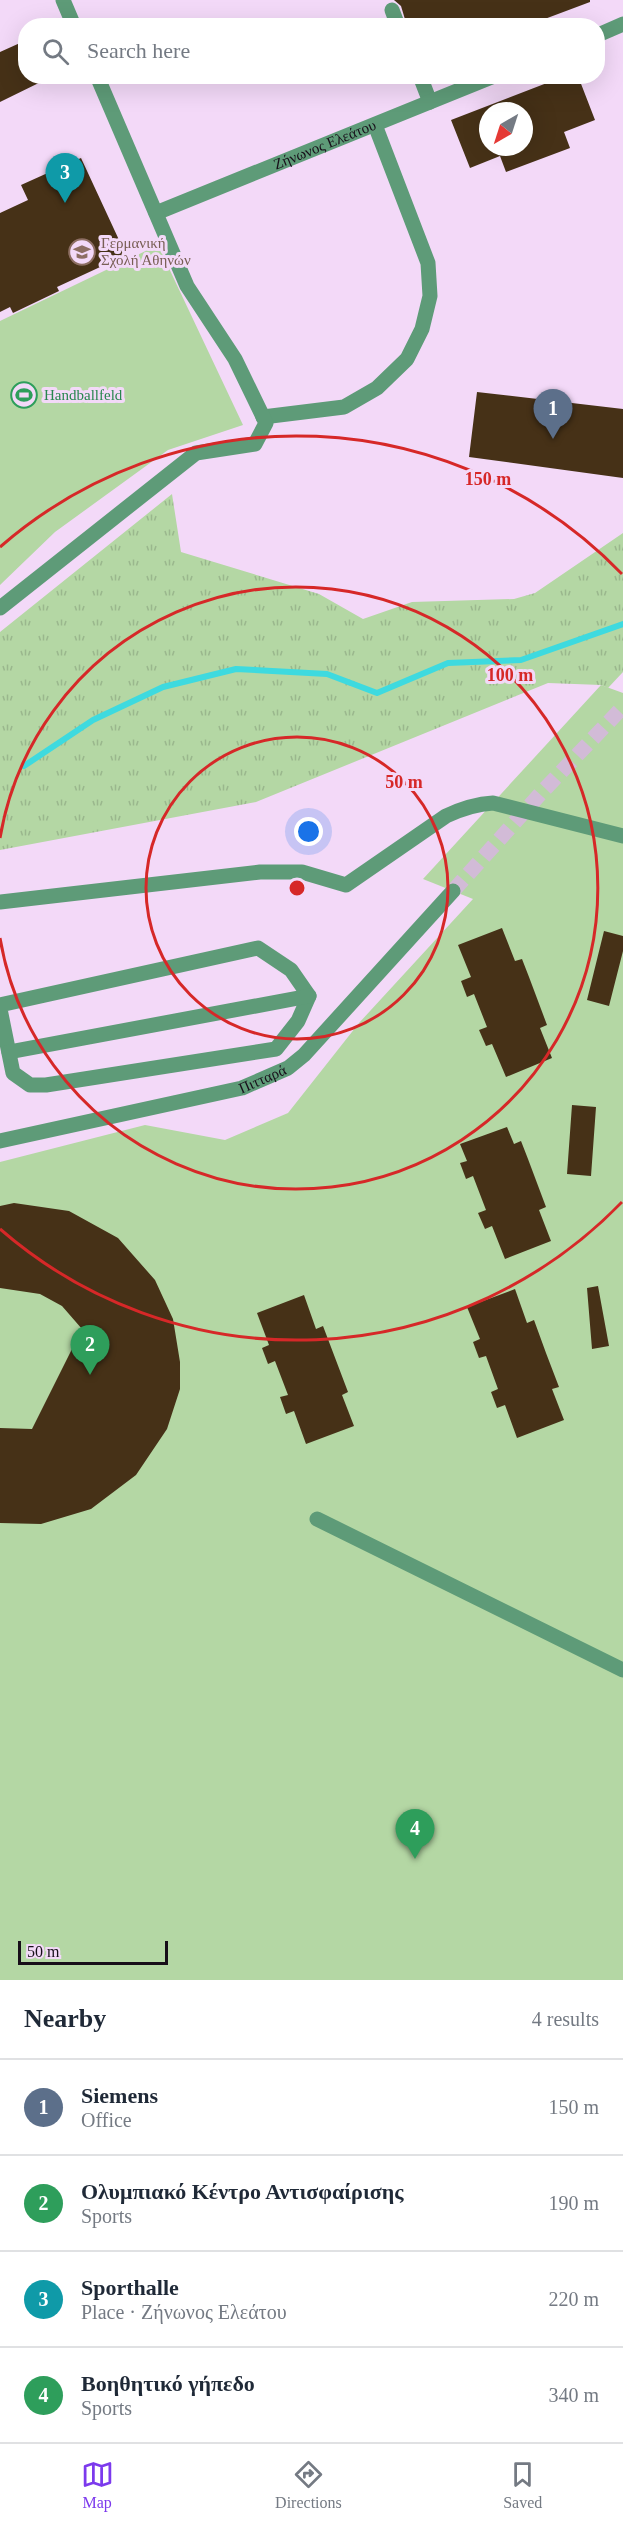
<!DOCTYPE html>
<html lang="en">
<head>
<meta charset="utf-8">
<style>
	:root { --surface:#fff; --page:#f2f2f3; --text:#1f2937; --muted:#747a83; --line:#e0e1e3; --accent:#7c3aed }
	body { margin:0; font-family:Georgia,serif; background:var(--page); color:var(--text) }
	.compass { position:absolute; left:479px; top:102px; width:54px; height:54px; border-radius:50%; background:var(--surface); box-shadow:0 6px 24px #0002; rotate:219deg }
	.scale { position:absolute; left:18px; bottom:15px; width:150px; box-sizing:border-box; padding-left:6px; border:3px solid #170e19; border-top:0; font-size:16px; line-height:21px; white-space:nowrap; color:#170e19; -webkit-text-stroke:4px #f3d9f8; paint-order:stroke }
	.you { position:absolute; left:309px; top:832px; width:21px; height:21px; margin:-15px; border:4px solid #fff; border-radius:50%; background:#1a73e8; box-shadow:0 0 0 9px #1a73e833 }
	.badge { display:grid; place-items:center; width:39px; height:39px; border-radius:50%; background:var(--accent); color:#fff; font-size:20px; font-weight:700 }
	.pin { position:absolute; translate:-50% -50px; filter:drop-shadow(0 2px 3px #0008) }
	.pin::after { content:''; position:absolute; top:32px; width:21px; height:18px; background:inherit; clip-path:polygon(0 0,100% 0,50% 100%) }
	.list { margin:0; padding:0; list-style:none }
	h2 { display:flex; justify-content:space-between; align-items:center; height:78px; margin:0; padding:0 24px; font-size:26px }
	h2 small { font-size:20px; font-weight:400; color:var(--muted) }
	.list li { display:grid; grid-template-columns:39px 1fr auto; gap:18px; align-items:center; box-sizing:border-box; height:96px; padding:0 24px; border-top:2px solid var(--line) }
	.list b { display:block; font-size:22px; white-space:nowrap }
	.list p { margin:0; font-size:20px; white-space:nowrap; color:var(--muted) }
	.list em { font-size:20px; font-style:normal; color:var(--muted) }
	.icon { flex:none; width:33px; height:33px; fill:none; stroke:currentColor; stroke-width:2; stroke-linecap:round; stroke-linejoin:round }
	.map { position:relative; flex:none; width:623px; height:1980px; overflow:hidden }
	.search { position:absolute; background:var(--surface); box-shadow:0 6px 24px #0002; left:18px; right:18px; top:18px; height:66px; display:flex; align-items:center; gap:15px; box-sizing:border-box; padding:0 21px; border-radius:24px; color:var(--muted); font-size:22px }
	.sheet { height:462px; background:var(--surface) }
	nav { display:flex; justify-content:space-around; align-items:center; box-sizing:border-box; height:84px; border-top:2px solid var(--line); background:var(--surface); font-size:16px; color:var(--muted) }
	nav a { display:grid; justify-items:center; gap:3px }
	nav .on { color:var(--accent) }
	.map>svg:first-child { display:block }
	.grass { fill:url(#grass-tufts) }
	.garden { fill:#b4d7a4 }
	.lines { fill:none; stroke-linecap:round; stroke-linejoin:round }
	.stream { stroke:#3edadf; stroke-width:6 }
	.building { fill:#463117; fill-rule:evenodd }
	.minor-tunnel { stroke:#d2bbd7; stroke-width:15; stroke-dasharray:15 8; stroke-linecap:butt }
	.minor { stroke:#5e9b78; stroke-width:15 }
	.ring { fill:none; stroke:#d62828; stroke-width:3 }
	.labels { text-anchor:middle; stroke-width:6; stroke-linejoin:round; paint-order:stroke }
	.street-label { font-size:15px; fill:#170e19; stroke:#f3d9f8 }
	.education-label { font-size:15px; fill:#785e54; stroke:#f3d9f8; text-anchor:start }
	.leisure-label { font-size:15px; fill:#27864d; stroke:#f3d9f8; text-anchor:start }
	.centre { fill:#d62828; stroke:#f3d9f8; stroke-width:3 }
	.ring-label { font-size:18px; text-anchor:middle; font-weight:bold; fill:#d62828; stroke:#f3d9f8; stroke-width:6; stroke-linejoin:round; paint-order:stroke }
</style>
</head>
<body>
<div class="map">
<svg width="623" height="1980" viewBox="0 0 623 1980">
	<defs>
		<pattern id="grass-tufts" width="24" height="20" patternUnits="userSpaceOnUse" patternTransform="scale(1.5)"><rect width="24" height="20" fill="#b4d7a4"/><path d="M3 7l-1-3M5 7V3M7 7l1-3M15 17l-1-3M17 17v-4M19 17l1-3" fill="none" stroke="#9ab78d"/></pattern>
	</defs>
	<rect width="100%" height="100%" fill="#f3d9f8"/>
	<path class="grass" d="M172,494L181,552L319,594L363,619L412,602L514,599L535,593L623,533V672L608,688L601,685L548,683L256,802L0,850V632Z"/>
	<path class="garden" d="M158,245L243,425L168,450L55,532L0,585V321Z
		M601,685L623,693V1980H0V1162L145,1125L225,1140L288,1113L359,1023L473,899L423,879Z"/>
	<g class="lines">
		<path class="stream" d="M24,766L93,720L163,687L236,669L327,674L377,693L448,663L521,660L623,624"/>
	</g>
	<path class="building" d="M394,0H590V2L526,26H407L401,6Z
		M20,43L26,56V76H53L0,102V52Z
		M565,76H578L595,120L564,132L570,148L506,172L500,156L470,168L451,120ZM488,111H524V147H488Z
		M81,158L126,255L57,287L59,291L13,313L10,307L0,312V213L28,200L21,185Z
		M477,392L623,409V478L469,457Z
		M502,928L515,961L522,959L529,977L547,1025L540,1028L552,1058L506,1077L492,1044L486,1046L479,1030L487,1027L474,994L467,997L461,981L471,977L458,945Z
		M604,931L623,936V951L609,1006L587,1000Z
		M572,1105L596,1107L591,1176L567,1174Z
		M507,1127L514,1144L521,1141L528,1159L546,1207L539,1210L551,1241L505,1259L492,1226L485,1229L478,1213L486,1210L473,1176L466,1179L460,1163L467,1161L460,1144Z
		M14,1203L69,1211L118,1238L155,1280L173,1319L180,1362V1389L167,1429L136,1475L91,1509L41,1524L0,1523V1428L32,1429L82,1329L62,1306L40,1294L0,1288V1206Z
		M598,1286L609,1346L592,1349L587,1288Z
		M515,1289L527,1323L534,1320L546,1353L559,1387L552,1389L564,1420L517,1438L505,1405L497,1408L491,1392L498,1389L486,1356L479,1358L473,1342L480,1339L467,1307Z
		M304,1295L316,1329L323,1326L348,1392L342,1395L354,1426L306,1444L294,1411L286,1414L280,1397L288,1395L275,1361L268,1364L262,1348L269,1345L257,1313Z"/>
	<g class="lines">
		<path class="minor-tunnel" d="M453,891L542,792L623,707"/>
		<g class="minor">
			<path d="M63,0L74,26"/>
			<path d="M392,10L398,26"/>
			<path d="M598,35L623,24"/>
			<path d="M420,76L430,102"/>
			<path id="s1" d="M156,213L494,76"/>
			<path d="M263,417L344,407L377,388L407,359L422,329L430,296L428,263L375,125"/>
			<path d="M0,608L196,453L255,444L266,423L235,359L187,286L97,76"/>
			<path d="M0,902L260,872H302L346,885L446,816C461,809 475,804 493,803L623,836"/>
			<path d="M0,1005L258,948L291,970L309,996L298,1021L276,1049L46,1085H30L13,1073L0,1009"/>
			<path d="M9,1052L309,996"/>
			<path id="s2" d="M0,1141L242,1088L288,1068L304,1055L453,891"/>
			<path d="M317,1519L623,1670"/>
		</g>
	</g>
	<g class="ring">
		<circle cx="297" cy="888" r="151"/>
		<path d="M0 838A301 301 0 1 1 0 938"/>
		<path d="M622 1202A452 452 0 0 1 0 1229M0 547A452 452 0 0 1 622 574"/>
	</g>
	<defs>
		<g id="school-ring" transform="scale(1.35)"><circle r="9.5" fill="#f3d9f8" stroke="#8d6e63" stroke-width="1.5"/><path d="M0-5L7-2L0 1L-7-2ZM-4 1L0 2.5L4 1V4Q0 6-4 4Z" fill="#8d6e63"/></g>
		<g id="stadium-ring" transform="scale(1.35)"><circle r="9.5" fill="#f3d9f8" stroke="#2e9e5b" stroke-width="1.5"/><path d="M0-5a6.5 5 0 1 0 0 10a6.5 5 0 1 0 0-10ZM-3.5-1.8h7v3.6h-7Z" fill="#2e9e5b"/></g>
	</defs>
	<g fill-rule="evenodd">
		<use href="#school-ring" x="82" y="252"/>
		<use href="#stadium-ring" x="24" y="395"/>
	</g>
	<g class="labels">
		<g class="street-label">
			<text dy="5" stroke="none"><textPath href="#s1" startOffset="182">Ζήνωνος Ελεάτου</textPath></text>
			<text dy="5" stroke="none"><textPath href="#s2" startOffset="270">Πιτταρά</textPath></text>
		</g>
		<g class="education-label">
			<text x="101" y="248">Γερμανική<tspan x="101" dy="17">Σχολή Αθηνών</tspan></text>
		</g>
		<g class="leisure-label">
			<text x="44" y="400">Handballfeld</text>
		</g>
	</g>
	<circle cx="297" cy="888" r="9" class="centre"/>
	<g class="ring-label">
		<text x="488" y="485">150 m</text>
		<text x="510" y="681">100 m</text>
		<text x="404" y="788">50 m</text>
	</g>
</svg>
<svg class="compass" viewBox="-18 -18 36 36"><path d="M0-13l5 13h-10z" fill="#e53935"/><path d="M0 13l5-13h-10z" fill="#747a83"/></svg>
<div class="scale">50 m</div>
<div class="you"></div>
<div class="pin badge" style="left:553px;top:439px;background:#5c6f8a">1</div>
<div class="pin badge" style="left:90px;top:1375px;background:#2e9e5b">2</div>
<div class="pin badge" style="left:65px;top:203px;background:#0f9aa8">3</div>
<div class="pin badge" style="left:415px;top:1859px;background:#2e9e5b">4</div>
<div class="search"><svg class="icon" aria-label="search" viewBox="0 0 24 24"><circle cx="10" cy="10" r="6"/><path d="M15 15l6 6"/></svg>Search here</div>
</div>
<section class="sheet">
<h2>Nearby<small>4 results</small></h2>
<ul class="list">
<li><span class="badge" style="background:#5c6f8a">1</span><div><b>Siemens</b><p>Office</p></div><em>150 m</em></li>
<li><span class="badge" style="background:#2e9e5b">2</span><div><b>Ολυμπιακό Κέντρο Αντισφαίρισης</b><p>Sports</p></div><em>190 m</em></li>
<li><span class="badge" style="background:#0f9aa8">3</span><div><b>Sporthalle</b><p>Place · Ζήνωνος Ελεάτου</p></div><em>220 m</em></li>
<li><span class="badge" style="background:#2e9e5b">4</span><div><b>Βοηθητικό γήπεδο</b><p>Sports</p></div><em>340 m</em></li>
</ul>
</section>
<nav>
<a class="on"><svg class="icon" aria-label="map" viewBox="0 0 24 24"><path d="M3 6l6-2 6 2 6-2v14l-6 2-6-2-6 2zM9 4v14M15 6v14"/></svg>Map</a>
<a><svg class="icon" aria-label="directions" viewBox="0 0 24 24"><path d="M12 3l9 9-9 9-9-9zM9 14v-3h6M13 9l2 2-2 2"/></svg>Directions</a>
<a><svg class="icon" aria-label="saved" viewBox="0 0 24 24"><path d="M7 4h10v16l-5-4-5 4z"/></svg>Saved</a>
</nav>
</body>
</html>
